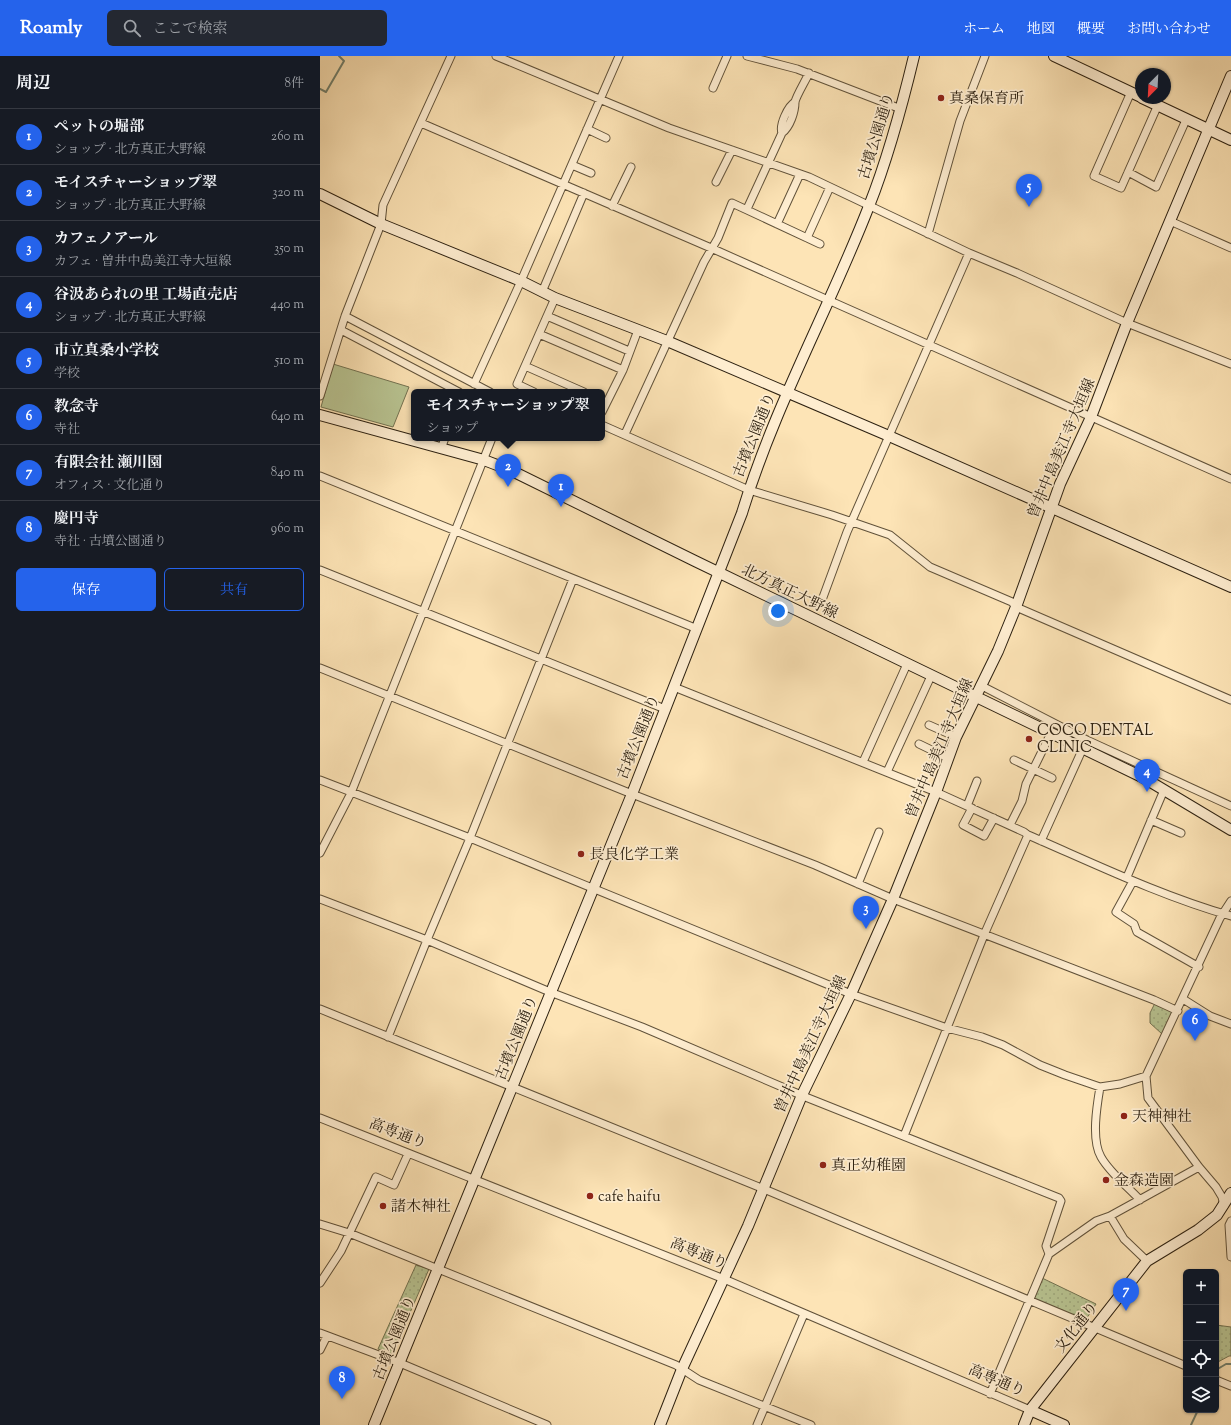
<!DOCTYPE html>
<html lang="ja">
<head>
<meta charset="utf-8">
<style>
	:root { --surface:#171b24; --page:#242831; --text:#f1f3f6; --muted:#9ea1a6; --line:#363941; --accent:#2563eb }
	body { margin:0; font-family:"Sorts Mill Goudy","Noto Serif JP",serif; background:var(--page); color:var(--text) }
	.controls { position:absolute; right:12px; bottom:12px; display:grid; overflow:hidden; border-radius:6px; box-shadow:0 1px 3px #0004 }
	.controls button { width:36px; height:36px; display:grid; place-items:center; padding:0; border:0; border-bottom:1px solid var(--line); background:var(--surface); color:var(--text); font:20px sans-serif }
	.compass { position:absolute; left:815px; top:12px; width:36px; height:36px; border-radius:50%; background:var(--surface); box-shadow:0 1px 3px #0004; rotate:204deg }
	.you { position:absolute; left:458px; top:555px; width:14px; height:14px; margin:-10px; border:3px solid #fff; border-radius:50%; background:#1a73e8; box-shadow:0 0 0 6px #1a73e833 }
	.badge { display:grid; place-items:center; width:26px; height:26px; border-radius:50%; background:var(--accent); color:#fff; font-size:13px; font-weight:700 }
	.pin { position:absolute; translate:-50% -33px; filter:drop-shadow(0 1px 2px #0008) }
	.pin::after { content:''; position:absolute; top:21px; width:14px; height:12px; background:inherit; clip-path:polygon(0 0,100% 0,50% 100%) }
	.popup { position:absolute; left:91px; top:333px; width:194px; height:52px; box-sizing:border-box; display:grid; place-content:center; border-radius:6px; background:var(--surface); filter:drop-shadow(0 1px 3px #0005); font-size:13px; white-space:nowrap; color:var(--muted) }
	.popup b { font-size:15px; color:var(--text) }
	.popup::after { content:''; position:absolute; left:50%; top:100%; margin-left:-8px; border:8px solid transparent; border-top-color:var(--surface) }
	.list { margin:0; padding:0; list-style:none }
	h2 { display:flex; justify-content:space-between; align-items:center; height:52px; margin:0; padding:0 16px; font-size:17px }
	h2 small { font-size:13px; font-weight:400; color:var(--muted) }
	.list li { display:grid; grid-template-columns:26px 1fr auto; gap:12px; align-items:center; box-sizing:border-box; height:56px; padding:0 16px; border-top:1px solid var(--line) }
	.list b { display:block; font-size:15px; white-space:nowrap }
	.list p { margin:0; font-size:13px; white-space:nowrap; color:var(--muted) }
	.list em { font-size:13px; font-style:normal; color:var(--muted) }
	.actions { display:flex; gap:8px; padding:12px 16px }
	.actions a { flex:1; padding:9px 0; border:1px solid var(--accent); border-radius:6px; text-align:center; font-size:14px; color:var(--accent) }
	.actions .main { background:var(--accent); color:#fff }
	.icon { flex:none; width:22px; height:22px; fill:none; stroke:currentColor; stroke-width:2; stroke-linecap:round; stroke-linejoin:round }
	.map { position:relative; flex:none; width:911px; height:1369px; overflow:hidden }
	header { display:flex; align-items:center; gap:24px; box-sizing:border-box; height:56px; padding:0 20px; background:var(--accent); color:#fff }
	header strong { font-size:19px }
	nav { display:flex; gap:22px; margin-inline-start:auto; font-size:14px }
	.search { width:280px; height:36px; background:var(--page); display:flex; align-items:center; gap:10px; box-sizing:border-box; padding:0 14px; border-radius:6px; color:var(--muted); font-size:15px }
	main { display:flex }
	aside { flex:1; background:var(--surface) }
	.map>svg:first-child { display:block }
	.grass { fill:url(#grass-dots); stroke:#737352 }
	.park { fill:#b9c593; stroke:#737352 }
	.lines { fill:none; stroke-linecap:round; stroke-linejoin:round }
	.stream { stroke:#71806e; stroke-width:2 }
	.street-casing { stroke:#61523a; stroke-width:9 }
	.secondary-casing { stroke:#2d2111; stroke-width:12 }
	.street { stroke:#feedd0; stroke-width:7 }
	.secondary { stroke:#feedd0; stroke-width:10 }
	.poi-dot { fill:#8f2418; stroke:#feedd0; stroke-width:1.5 }
	.labels { text-anchor:middle; stroke-width:3.5; stroke-linejoin:round; paint-order:stroke }
	.poi-label { font-size:15px; fill:#2d2111; stroke:#feedd0; text-anchor:start }
	.street-label { font-size:15px; fill:#2d2111; stroke:#feedd0 }
</style>
</head>
<body>
<header>
<strong>Roamly</strong>
<div class="search"><svg class="icon" aria-label="search" viewBox="0 0 24 24"><circle cx="10" cy="10" r="6"/><path d="M15 15l6 6"/></svg>ここで検索</div>
<nav><a>ホーム</a><a>地図</a><a>概要</a><a>お問い合わせ</a></nav>
</header>
<main>
<aside>
<h2>周辺<small>8件</small></h2>
<ul class="list">
<li><span class="badge">1</span><div><b>ペットの堀部</b><p>ショップ · 北方真正大野線</p></div><em>260 m</em></li>
<li><span class="badge">2</span><div><b>モイスチャーショップ翠</b><p>ショップ · 北方真正大野線</p></div><em>320 m</em></li>
<li><span class="badge">3</span><div><b>カフェノアール</b><p>カフェ · 曽井中島美江寺大垣線</p></div><em>350 m</em></li>
<li><span class="badge">4</span><div><b>谷汲あられの里 工場直売店</b><p>ショップ · 北方真正大野線</p></div><em>440 m</em></li>
<li><span class="badge">5</span><div><b>市立真桑小学校</b><p>学校</p></div><em>510 m</em></li>
<li><span class="badge">6</span><div><b>教念寺</b><p>寺社</p></div><em>640 m</em></li>
<li><span class="badge">7</span><div><b>有限会社 瀬川園</b><p>オフィス · 文化通り</p></div><em>840 m</em></li>
<li><span class="badge">8</span><div><b>慶円寺</b><p>寺社 · 古墳公園通り</p></div><em>960 m</em></li>
</ul>
<div class="actions"><a class="main">保存</a><a>共有</a></div>
</aside>
<div class="map">
<svg width="911" height="1369" viewBox="0 0 911 1369">
	<defs>
		<pattern id="grass-dots" width="8" height="8" patternUnits="userSpaceOnUse"><rect width="8" height="8" fill="#b9c593"/><path d="M2 2h.1M6 6h.1" fill="none" stroke="#9fa97e" stroke-width="1.8" stroke-linecap="round"/></pattern>
	</defs>
	<rect width="100%" height="100%" fill="#fde4b6"/>
	<filter id="stains"><feTurbulence type="fractalNoise" baseFrequency=".005" numOctaves="4"/><feColorMatrix values="0 0 0 0 .2 0 0 0 0 .09 0 0 0 0 .02 0 0 0 .5 -.17"/></filter>
	<radialGradient id="worn" r=".72"><stop offset=".6" stop-color="#630" stop-opacity="0"/><stop offset="1" stop-color="#630" stop-opacity=".3"/></radialGradient>
	<path class="grass" d="M835,947L853,956L842,978L830,967V957Z
		M96,1209L109,1213L72,1298L58,1293Z
		M722,1222L776,1248L765,1265L713,1243Z
		M896,1269L911,1271V1300H909L896,1307Z"/>
	<path class="park" d="M13,308L89,331L73,371L1,351Z"/>
	<g class="lines">
		<path class="stream" d="M0,33L6,36L24,5L19,0
			M896,1314L906,1308H911
			M871,1369L878,1354"/>
		<g class="street-casing">
			<path id="street" d="M176,0L349,72L489,121L649,197L697,217L807,267L911,308
				M427,0L477,13L581,53
				M393,32L407,0
				M811,36L774,120L801,132L837,51
				M101,67L391,192L911,423
				M267,73L286,82
				M462,77C459,69 468,50 475,46
				M252,109L271,117
				M808,116L836,131L866,64
				M396,126L412,94
				M292,150L311,111
				M427,153L462,77C470,71 475,56 475,46C476,40 486,24 489,17
				M850,165L911,192
				M457,168L480,118
				M608,178L640,65L665,0
				M487,182L510,131
				M222,236L264,137
				M25,260L170,336
				M227,260L309,295
				M21,274L139,336
				M219,278L303,314
				M205,310L264,336
				M154,328L201,225L299,0
				M214,336L197,328L235,242
				M0,340L25,260L61,168L63,149L131,0
				M282,356L303,314L318,274
				M282,369L429,434L512,459L570,479L610,511L692,546L696,551L911,644
				M305,378L384,206L398,182L412,147L500,188
				M121,393L125,382
				M0,420L375,572
				M0,514L345,653
				M502,544L527,476L649,197
				M0,612L312,738L495,809L573,843L834,944L858,955
				M660,629L769,685L911,750
				M354,631L616,736L704,776L708,779
				M609,669L636,681
				M599,688L628,702
				M694,704L732,722
				M543,706L587,608
				M567,716L611,620
				M0,724L150,782L531,938L627,972L662,981L683,989L720,1009L745,1019L780,1031L800,1028L826,1020
				M647,750L657,725
				M652,752L643,769L664,780L674,762
				M831,764L861,777
				M690,769L702,745L706,728L731,677
				M721,785L763,692
				M0,797L31,737L172,382
				M807,821L844,734
				M813,825L796,856L814,868L817,876L879,911
				M538,828L559,776
				M0,843L107,884L230,936L322,971L488,1042L739,1142L741,1145L726,1190L729,1198
				M863,943L890,960L911,968
				M0,953L444,1133L866,1310
				M68,981L107,884L150,782L253,523
				M780,1031C777,1049 771,1084 781,1101C790,1117 807,1130 820,1144
				M0,1062L404,1223L710,1354
				M584,1080L664,879L708,779C775,808 841,840 911,860
				M904,1150L902,1141L896,1131L879,1111L828,1042L826,1020L900,862L911,845
				M790,1160L804,1183L827,1205
				M911,1165L909,1169L911,1201
				M0,1168L29,1177L356,1309L379,1324L491,1369
				M0,1227L21,1195L56,1121L74,1129L88,1098
				M0,1277L80,1307L227,1369
				M0,1294L7,1280
				M896,1324L911,1330
				M670,1338L729,1198L776,1165L790,1160L879,1111
				M437,1369L484,1258"/>
		</g>
		<g class="secondary-casing">
			<path id="secondary" d="M734,0L821,41
				M822,42L911,84
				M0,138L61,168L201,225L235,242L347,285L569,380L911,531
				M0,359L164,404L190,414L375,505L824,722L911,774
				M710,1354L744,1369
				M54,1369L312,738L422,457C454,351 509,253 549,150C568,102 582,50 594,0
				M340,1369L362,1313L428,1170L482,1039L531,938L573,843L616,736L636,681L678,595L696,551L740,428L771,361L807,267L911,20
				M704,1369L710,1354L827,1205L878,1174L897,1159L911,1137"/>
		</g>
		<use href="#street" class="street"/>
		<use href="#secondary" class="secondary"/>
	</g>
	<g class="poi-dot">
		<circle cx="621" cy="42" r="4"/>
		<circle cx="709" cy="683" r="4"/>
		<circle cx="261" cy="798" r="4"/>
		<circle cx="804" cy="1060" r="4"/>
		<circle cx="503" cy="1109" r="4"/>
		<circle cx="786" cy="1124" r="4"/>
		<circle cx="270" cy="1140" r="4"/>
		<circle cx="63" cy="1150" r="4"/>
	</g>
	<g class="labels">
		<g class="poi-label">
			<text x="629" y="47">真桑保育所</text>
			<text x="717" y="679">COCO DENTAL<tspan x="717" dy="17">CLINIC</tspan></text>
			<text x="269" y="803">長良化学工業</text>
			<text x="812" y="1065">天神神社</text>
			<text x="511" y="1114">真正幼稚園</text>
			<text x="794" y="1129">金森造園</text>
			<text x="278" y="1145">cafe haifu</text>
			<text x="71" y="1155">諸木神社</text>
		</g>
		<g class="street-label">
			<text transform="translate(556 80) rotate(-73)" y="5">古墳公園通り</text>
			<text transform="translate(434 379) rotate(-68)" y="5">古墳公園通り</text>
			<text transform="translate(741 392) rotate(-67)" y="5">曽井中島美江寺大垣線</text>
			<text transform="translate(470 535) rotate(26)" y="5">北方真正大野線</text>
			<text transform="translate(318 681) rotate(-68)" y="5">古墳公園通り</text>
			<text transform="translate(619 692) rotate(-67)" y="5">曽井中島美江寺大垣線</text>
			<text transform="translate(196 982) rotate(-68)" y="5">古墳公園通り</text>
			<text transform="translate(490 988) rotate(-65)" y="5">曽井中島美江寺大垣線</text>
			<text transform="translate(78 1077) rotate(21)" y="5">高専通り</text>
			<text transform="translate(379 1197) rotate(22)" y="5">高専通り</text>
			<text transform="translate(756 1271) rotate(-52)" y="5">文化通り</text>
			<text transform="translate(74 1282) rotate(-68)" y="5">古墳公園通り</text>
			<text transform="translate(677 1324) rotate(23)" y="5">高専通り</text>
		</g>
	</g>
	<rect width="100%" height="100%" filter="url(#stains)"/>
	<rect width="100%" height="100%" fill="url(#worn)"/>
</svg>
<div class="controls">
<button>+</button>
<button>−</button>
<button><svg class="icon" aria-label="locate" viewBox="0 0 24 24"><circle cx="12" cy="12" r="6"/><path d="M12 2v4M12 18v4M2 12h4M18 12h4"/></svg></button>
<button><svg class="icon" aria-label="layers" viewBox="0 0 24 24"><path d="M12 4l9 5-9 5-9-5zM3 14l9 5 9-5"/></svg></button>
</div>
<svg class="compass" viewBox="-18 -18 36 36"><path d="M0-13l5 13h-10z" fill="#e53935"/><path d="M0 13l5-13h-10z" fill="#9ea1a6"/></svg>
<div class="you"></div>
<div class="pin badge" style="left:241px;top:451px">1</div>
<div class="pin badge" style="left:188px;top:431px">2</div>
<div class="popup"><b>モイスチャーショップ翠</b>ショップ</div>
<div class="pin badge" style="left:546px;top:873px">3</div>
<div class="pin badge" style="left:827px;top:736px">4</div>
<div class="pin badge" style="left:709px;top:151px">5</div>
<div class="pin badge" style="left:875px;top:985px">6</div>
<div class="pin badge" style="left:806px;top:1255px">7</div>
<div class="pin badge" style="left:22px;top:1343px">8</div>
</div>
</main>
</body>
</html>
